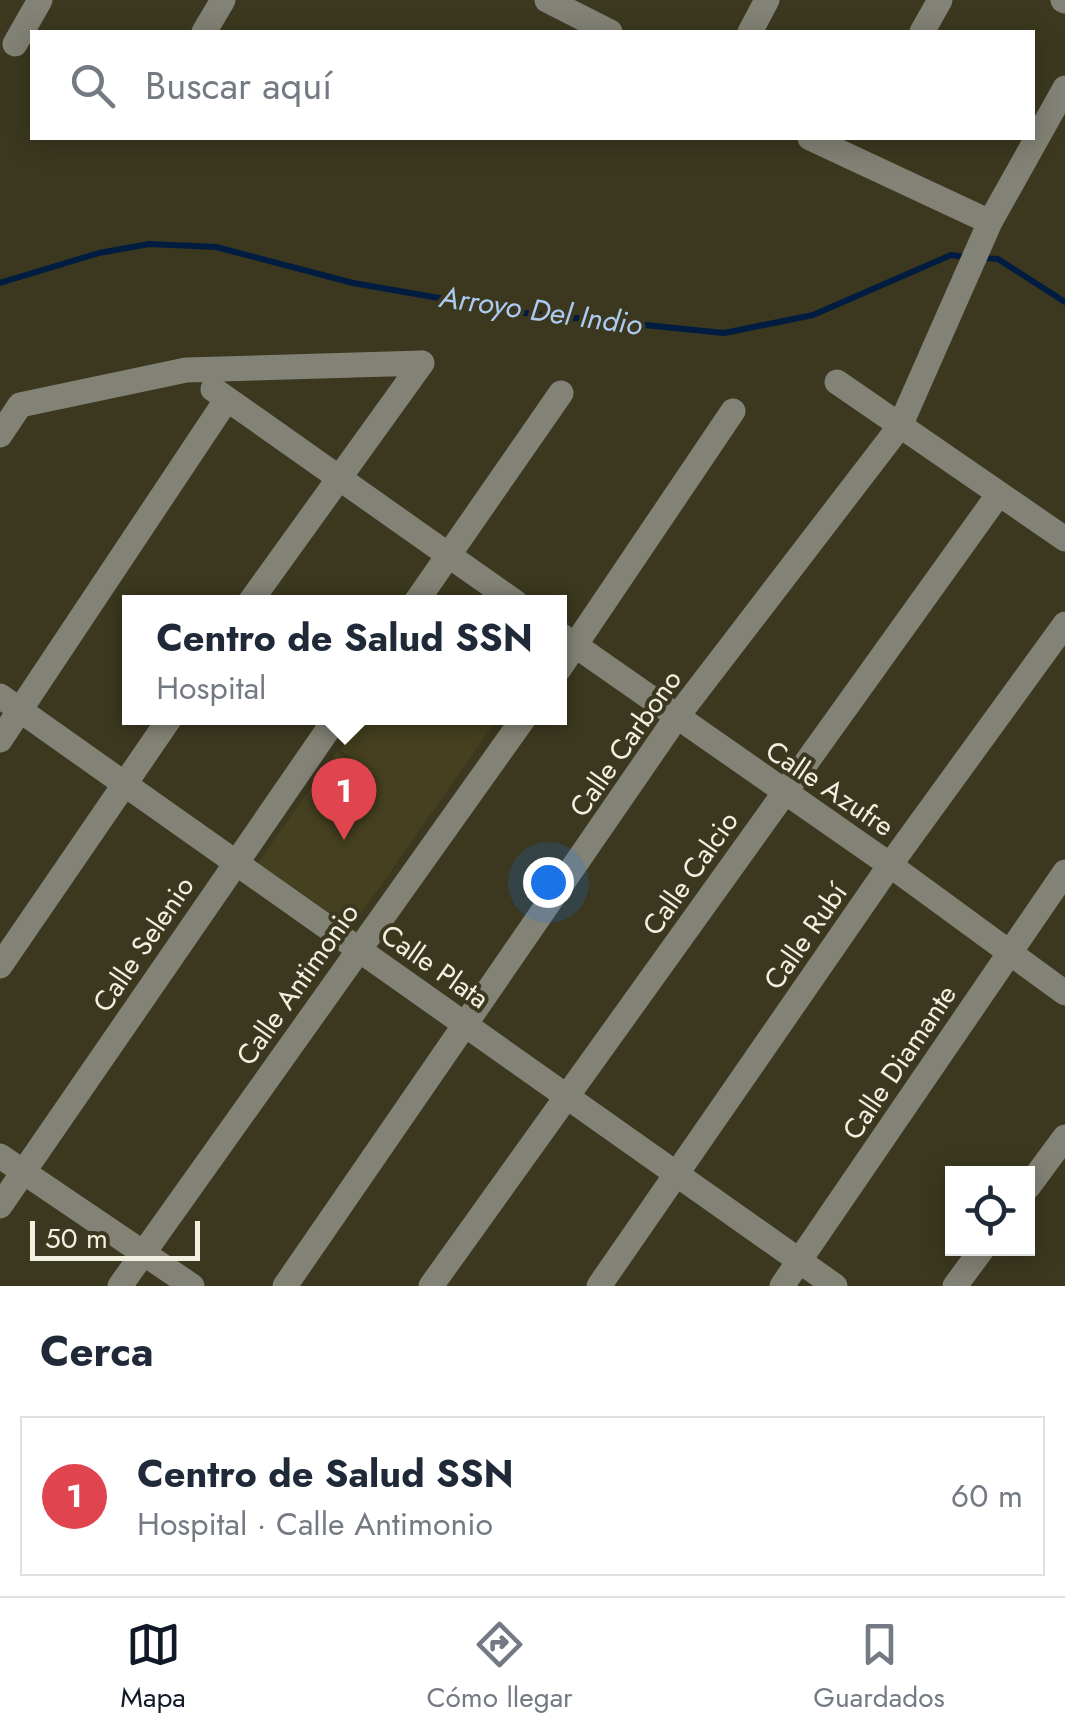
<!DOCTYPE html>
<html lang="es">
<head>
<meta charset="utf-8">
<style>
	:root { --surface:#fff; --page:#f6f6f7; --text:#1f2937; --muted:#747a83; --line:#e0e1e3; --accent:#111827 }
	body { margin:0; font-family:Jost,sans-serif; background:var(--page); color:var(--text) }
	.controls { position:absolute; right:30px; bottom:30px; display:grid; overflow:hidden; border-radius:0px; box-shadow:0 5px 25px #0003 }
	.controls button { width:90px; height:90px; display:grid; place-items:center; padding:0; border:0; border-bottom:2px solid var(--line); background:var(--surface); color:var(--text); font:50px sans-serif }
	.scale { position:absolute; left:30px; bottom:25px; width:170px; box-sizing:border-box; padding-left:10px; border:5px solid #f2f0e1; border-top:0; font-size:28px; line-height:35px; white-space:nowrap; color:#f2f0e1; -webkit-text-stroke:8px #3b381f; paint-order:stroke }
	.you { position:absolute; left:548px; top:882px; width:35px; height:35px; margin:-25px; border:8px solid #fff; border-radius:50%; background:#1a73e8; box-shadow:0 0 0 15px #1a73e833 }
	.badge { display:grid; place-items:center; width:65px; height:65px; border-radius:50%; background:var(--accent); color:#fff; font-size:32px; font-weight:700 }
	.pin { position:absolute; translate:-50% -82px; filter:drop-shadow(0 2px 5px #0008) }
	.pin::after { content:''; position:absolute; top:52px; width:35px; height:30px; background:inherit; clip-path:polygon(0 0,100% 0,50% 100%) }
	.popup { position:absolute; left:122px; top:595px; width:445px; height:130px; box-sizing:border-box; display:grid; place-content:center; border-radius:0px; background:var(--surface); filter:drop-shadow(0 2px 8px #0005); font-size:32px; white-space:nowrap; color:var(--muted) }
	.popup b { font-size:38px; color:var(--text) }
	.popup::after { content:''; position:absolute; left:50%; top:100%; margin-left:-20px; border:20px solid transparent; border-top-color:var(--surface) }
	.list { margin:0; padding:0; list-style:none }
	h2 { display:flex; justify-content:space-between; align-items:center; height:130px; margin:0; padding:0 40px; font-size:42px }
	h2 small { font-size:32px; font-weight:400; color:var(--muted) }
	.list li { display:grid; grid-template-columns:65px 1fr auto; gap:30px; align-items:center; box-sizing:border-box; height:160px; margin:0 20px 20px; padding:0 20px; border:2px solid var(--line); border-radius:0px }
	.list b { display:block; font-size:38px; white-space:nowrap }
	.list p { margin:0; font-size:32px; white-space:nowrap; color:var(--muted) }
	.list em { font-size:32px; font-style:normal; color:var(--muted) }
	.icon { flex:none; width:55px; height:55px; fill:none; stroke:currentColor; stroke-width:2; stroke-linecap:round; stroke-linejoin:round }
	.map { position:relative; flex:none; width:1065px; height:1286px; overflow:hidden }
	.search { position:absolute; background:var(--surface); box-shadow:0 5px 25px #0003; left:30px; right:30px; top:30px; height:110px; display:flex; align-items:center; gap:25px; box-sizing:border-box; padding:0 35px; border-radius:0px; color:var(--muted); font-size:38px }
	.sheet { height:310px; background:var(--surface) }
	nav { display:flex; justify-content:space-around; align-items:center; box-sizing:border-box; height:140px; border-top:2px solid var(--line); background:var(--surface); font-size:28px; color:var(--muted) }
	nav a { display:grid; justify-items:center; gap:5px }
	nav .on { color:var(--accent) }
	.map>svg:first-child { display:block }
	.built { fill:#444020 }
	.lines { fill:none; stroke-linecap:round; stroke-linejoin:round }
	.stream { stroke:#001d41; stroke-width:6 }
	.minor { stroke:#838276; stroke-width:25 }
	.labels { text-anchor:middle; stroke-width:8; stroke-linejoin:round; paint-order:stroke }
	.street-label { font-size:28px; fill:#f2f0e1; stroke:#3b381f }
	.water-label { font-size:30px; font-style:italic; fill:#adcbf2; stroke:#3b381f }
</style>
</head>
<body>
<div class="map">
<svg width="1065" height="1286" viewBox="0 0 1065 1286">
	<rect width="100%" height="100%" fill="#3b381f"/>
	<path class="built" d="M362,718H498L351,928L258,863L337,751L395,791L340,750Z"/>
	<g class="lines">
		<path class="stream" d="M984,258L998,259L1065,302
			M0,283L99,253L149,244L216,247L353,283L525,313L724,333L813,315L951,255L966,257"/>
		<path class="minor" d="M547,0L610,32
			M1063,0L1065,1
			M204,32L223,0
			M750,32L767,0
			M922,32L940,0
			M15,44L40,0
			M810,138L990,222
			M837,382L1065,539
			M213,389L515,602
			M0,435L20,405L186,370L422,363
			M250,602L422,363
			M416,602L561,393
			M559,634L890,865L1065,993
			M559,669L733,411
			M0,696L835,1286
			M0,740L227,399
			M0,966L170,718
			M0,1156L192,1286
			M1028,1187L1065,1137
			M0,1206L336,718
			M120,1286L524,718
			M285,1286L676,718L900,426L990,222L1065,88
			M431,1286L998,495
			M599,1286L890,865L1065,624
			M782,1286L1065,872
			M955,1286L983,1248"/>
	</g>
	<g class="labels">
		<g class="street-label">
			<text transform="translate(625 743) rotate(-55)" y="10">Calle Carbono</text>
			<text transform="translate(830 788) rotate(34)" y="10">Calle Azufre</text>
			<text transform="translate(690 873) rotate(-55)" y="10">Calle Calcio</text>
			<text transform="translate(805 936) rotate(-55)" y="10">Calle Rubí</text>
			<text transform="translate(143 944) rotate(-56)" y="10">Calle Selenio</text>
			<text transform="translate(435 966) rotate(35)" y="10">Calle Plata</text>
			<text transform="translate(297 984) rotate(-55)" y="10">Calle Antimonio</text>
			<text transform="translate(899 1062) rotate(-56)" y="10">Calle Diamante</text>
		</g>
		<g class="water-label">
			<text transform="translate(541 311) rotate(8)" y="10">Arroyo Del Indio</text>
		</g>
	</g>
</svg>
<div class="controls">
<button><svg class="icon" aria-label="locate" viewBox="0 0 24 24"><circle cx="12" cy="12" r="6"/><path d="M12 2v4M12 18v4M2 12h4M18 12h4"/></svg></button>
</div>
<div class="scale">50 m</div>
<div class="you"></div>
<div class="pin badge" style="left:344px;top:840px;background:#e0444e">1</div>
<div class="popup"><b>Centro de Salud SSN</b>Hospital</div>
<div class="search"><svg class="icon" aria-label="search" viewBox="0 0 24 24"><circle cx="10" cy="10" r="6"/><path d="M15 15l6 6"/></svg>Buscar aquí</div>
</div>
<section class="sheet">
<h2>Cerca<small></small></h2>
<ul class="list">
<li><span class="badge" style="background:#e0444e">1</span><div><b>Centro de Salud SSN</b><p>Hospital · Calle Antimonio</p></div><em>60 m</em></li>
</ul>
</section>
<nav>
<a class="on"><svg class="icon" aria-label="map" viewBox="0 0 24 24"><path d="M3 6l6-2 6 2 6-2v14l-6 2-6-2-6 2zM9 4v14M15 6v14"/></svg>Mapa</a>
<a><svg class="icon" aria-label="directions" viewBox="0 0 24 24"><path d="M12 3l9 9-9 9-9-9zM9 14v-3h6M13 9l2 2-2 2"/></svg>Cómo llegar</a>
<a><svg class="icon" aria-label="saved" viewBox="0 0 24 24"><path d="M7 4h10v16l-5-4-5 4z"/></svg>Guardados</a>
</nav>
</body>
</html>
